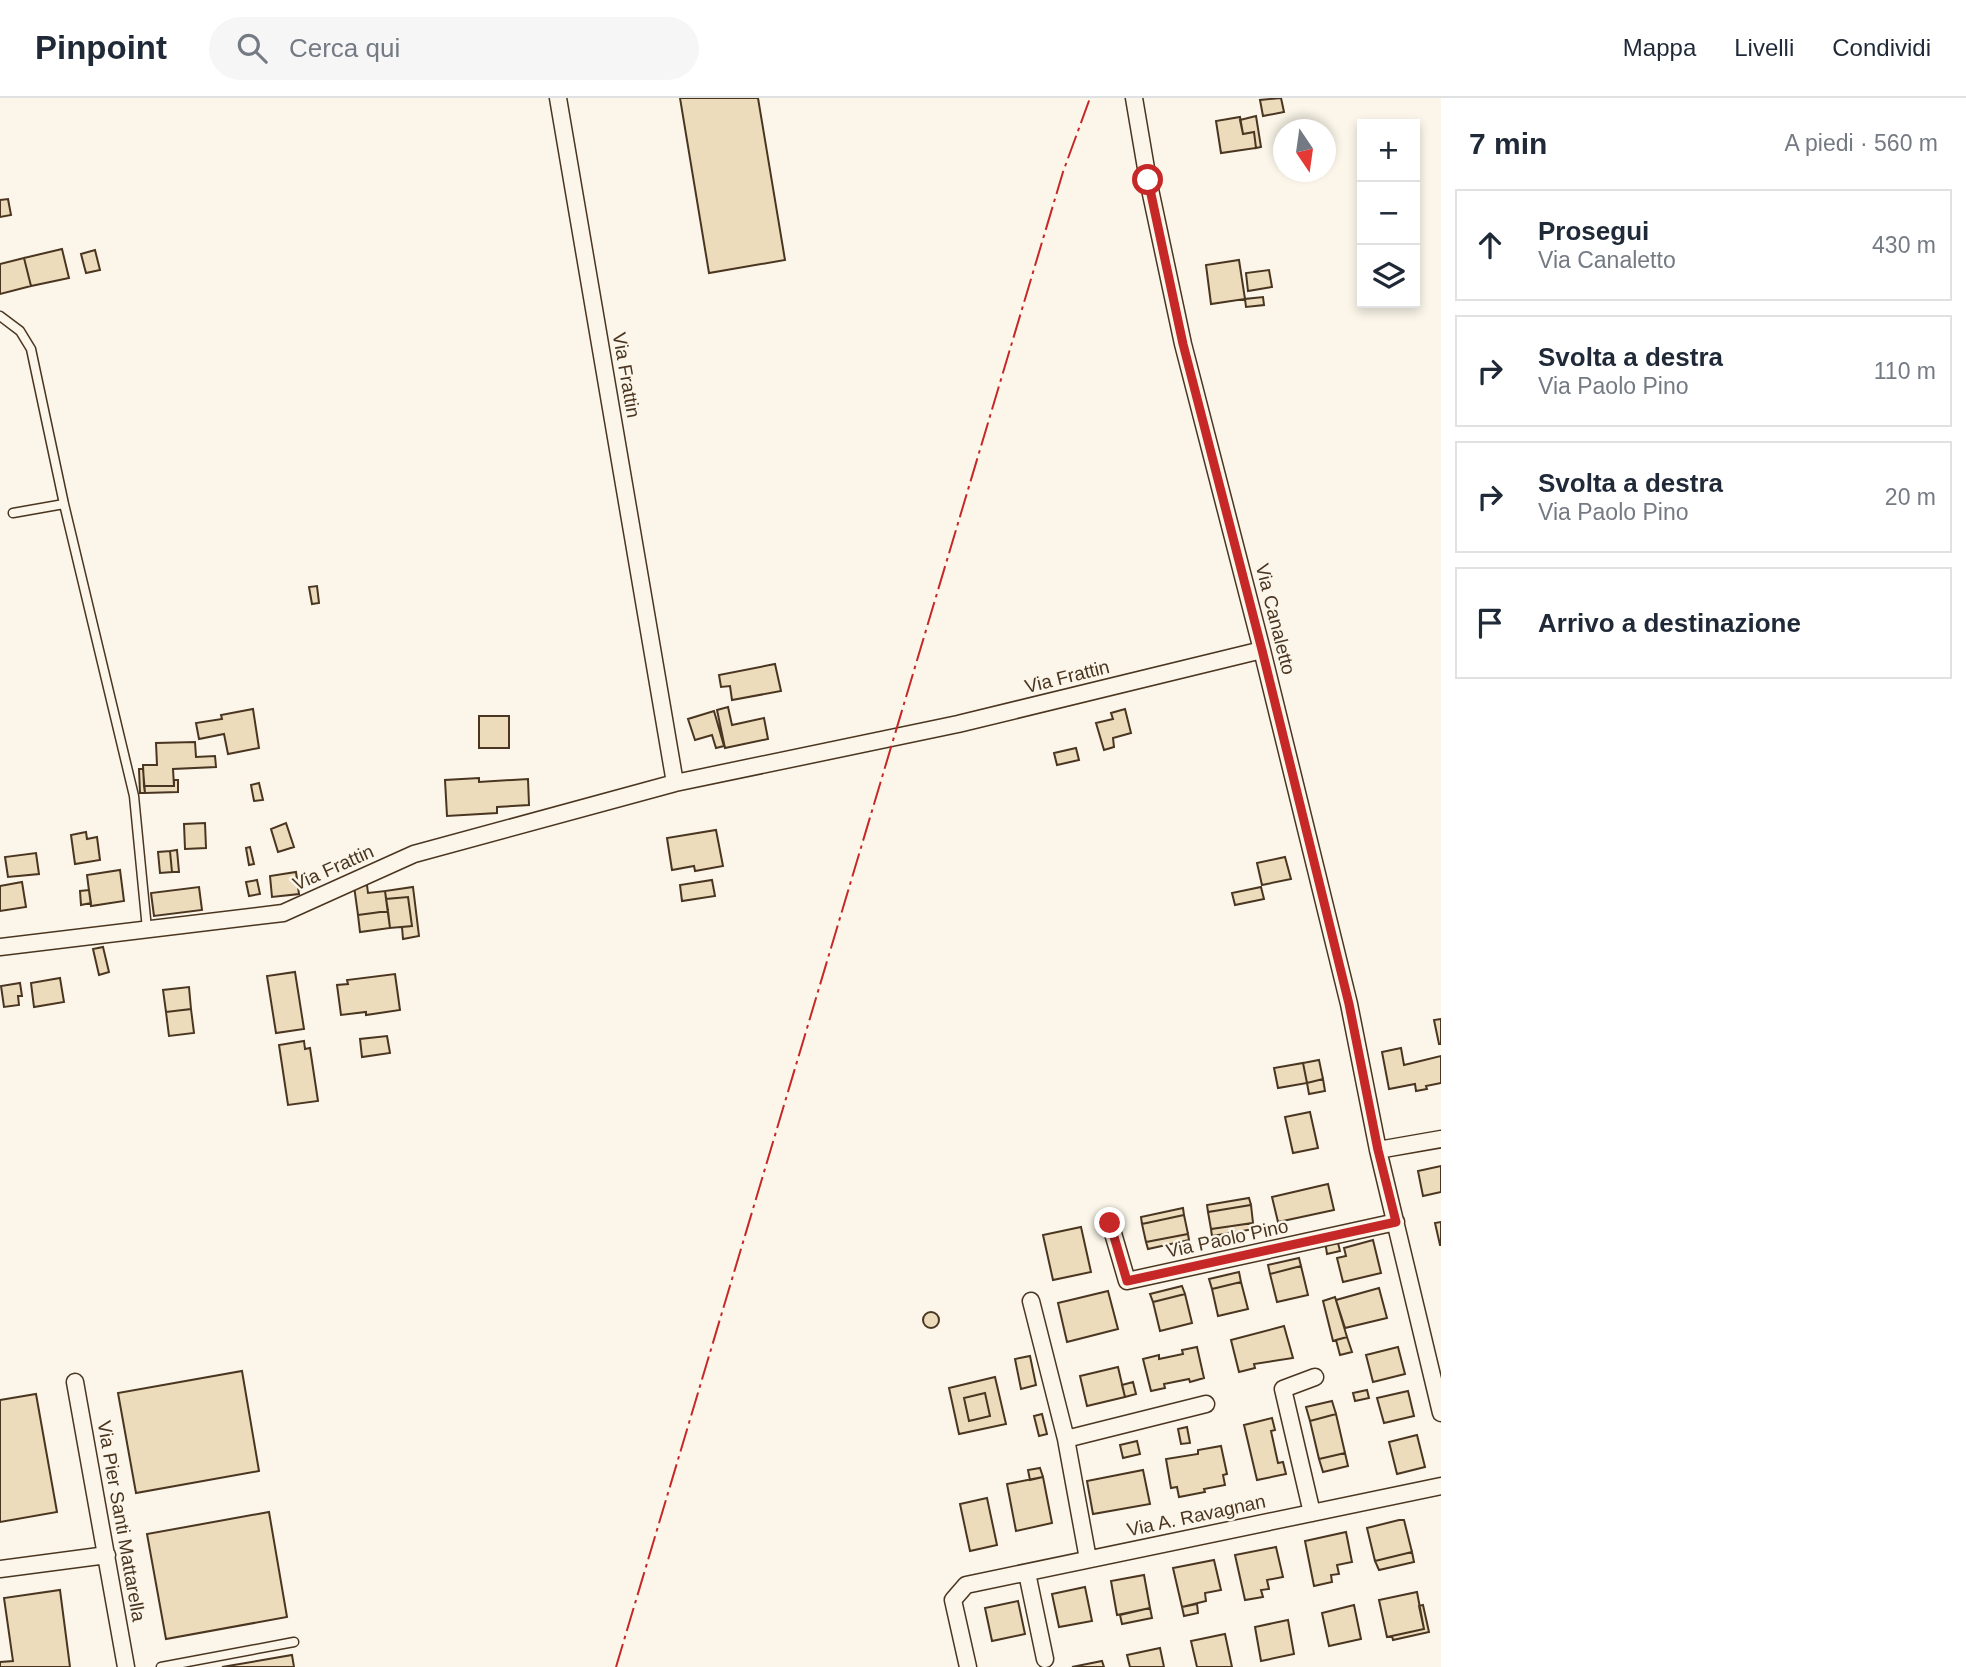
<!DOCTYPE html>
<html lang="it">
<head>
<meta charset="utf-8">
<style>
	:root { --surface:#fff; --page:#f6f6f7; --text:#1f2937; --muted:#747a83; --line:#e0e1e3 }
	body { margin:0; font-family:Arial,sans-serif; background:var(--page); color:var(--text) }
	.controls { position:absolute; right:21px; top:21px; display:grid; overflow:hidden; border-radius:0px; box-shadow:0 4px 10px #0003 }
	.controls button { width:63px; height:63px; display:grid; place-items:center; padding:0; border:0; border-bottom:2px solid var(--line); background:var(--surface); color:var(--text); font:35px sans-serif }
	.compass { position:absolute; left:1273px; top:21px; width:63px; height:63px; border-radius:50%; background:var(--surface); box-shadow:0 4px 10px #0003; rotate:167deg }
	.stop { position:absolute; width:21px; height:21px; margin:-16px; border:5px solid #c62828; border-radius:50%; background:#fff }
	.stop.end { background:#c62828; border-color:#fff; box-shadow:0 2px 7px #0008 }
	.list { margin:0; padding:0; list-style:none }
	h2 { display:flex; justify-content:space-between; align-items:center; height:91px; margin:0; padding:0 28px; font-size:30px }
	h2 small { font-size:23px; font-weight:400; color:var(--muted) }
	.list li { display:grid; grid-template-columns:46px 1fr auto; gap:21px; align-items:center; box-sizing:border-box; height:112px; margin:0 14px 14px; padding:0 14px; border:2px solid var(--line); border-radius:0px }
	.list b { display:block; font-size:26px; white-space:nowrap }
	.list p { margin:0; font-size:23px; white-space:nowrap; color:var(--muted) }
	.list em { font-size:23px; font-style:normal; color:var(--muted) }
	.icon { flex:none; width:38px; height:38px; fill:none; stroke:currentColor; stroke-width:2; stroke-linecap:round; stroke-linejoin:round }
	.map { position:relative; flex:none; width:1441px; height:1569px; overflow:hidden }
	header { display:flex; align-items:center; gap:42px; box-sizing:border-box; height:98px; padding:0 35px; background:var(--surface); border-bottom:2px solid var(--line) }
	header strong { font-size:33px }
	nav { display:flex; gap:38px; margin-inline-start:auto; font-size:24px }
	.search { width:490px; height:63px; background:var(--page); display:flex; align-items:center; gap:18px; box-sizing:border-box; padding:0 24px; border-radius:38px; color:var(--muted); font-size:26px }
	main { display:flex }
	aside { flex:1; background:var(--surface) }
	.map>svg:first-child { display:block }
	.building { fill:#ecdcbc; stroke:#4a3520; stroke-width:2; fill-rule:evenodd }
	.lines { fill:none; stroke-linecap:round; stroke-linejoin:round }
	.service-casing { stroke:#4a3520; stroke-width:11 }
	.minor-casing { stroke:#4a3520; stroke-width:19 }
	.service { stroke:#fbf6e9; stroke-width:8 }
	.minor { stroke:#fbf6e9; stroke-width:16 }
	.power { stroke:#c62828; stroke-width:2; stroke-dasharray:24 5 3.5 5; stroke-linecap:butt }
	.route { stroke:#c62828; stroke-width:9 }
	.labels { text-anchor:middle; stroke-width:5; stroke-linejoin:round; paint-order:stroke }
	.street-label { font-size:19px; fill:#4a3520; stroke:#fbf6e9 }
</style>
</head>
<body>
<header>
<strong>Pinpoint</strong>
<div class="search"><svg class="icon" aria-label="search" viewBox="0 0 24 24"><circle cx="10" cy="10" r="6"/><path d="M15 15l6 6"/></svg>Cerca qui</div>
<nav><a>Mappa</a><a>Livelli</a><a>Condividi</a></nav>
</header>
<main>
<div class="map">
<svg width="1441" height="1569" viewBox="0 0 1441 1569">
	<rect width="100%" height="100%" fill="#fbf6e9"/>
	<path class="building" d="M680,0H758L785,162L709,175Z
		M1281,0L1284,14L1263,18L1260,2Z
		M1256,18L1261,49L1256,50L1254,34L1243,36L1240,22Z
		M1240,19L1243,36L1254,34L1256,50L1221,55L1216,23Z
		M8,101L11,117L0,119V102Z
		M62,151L69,180L31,188L24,160Z
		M95,152L100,172L86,175L81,156Z
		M24,160L31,188L0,196V166Z
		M1239,162L1245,201L1211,206L1206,167Z
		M1269,172L1272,189L1248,193L1246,175Z
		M1263,199L1264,207L1246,209L1245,201Z
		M317,488L319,505L312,506L309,489Z
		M775,566L781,593L732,602L730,588L721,589L719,577Z
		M728,609L732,627L764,620L768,641L725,650L717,612Z
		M253,611L259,650L228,656L224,636L199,641L196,625L222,621L221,617Z
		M1125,611L1131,635L1113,640L1114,649L1104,652L1096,625L1113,621L1111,615Z
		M714,613L724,648L716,650L712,637L695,642L688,621Z
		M479,618H509V650H479Z
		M195,644L196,659L215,658L216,669L173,671L174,688H144L143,667H157L156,645Z
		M1076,650L1079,662L1057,667L1054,655Z
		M139,671H143L145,695H140Z
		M479,680V684L528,681L529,707L497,709V715L447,718L445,682Z
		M174,682H178V694L145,695L144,688H174Z
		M259,685L263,702L254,703L251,687Z
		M205,725L206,750L185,751L184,726Z
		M286,725L294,749L278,754L271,731Z
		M716,732L723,768L695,773L694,768L672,772L667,740Z
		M86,734L87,741L97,739L100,762L75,766L71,737Z
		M250,749L254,766L249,767L246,750Z
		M177,752L179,774H172L170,753Z
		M170,753L172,774L160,775L158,754Z
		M36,755L39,776L8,779L5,759Z
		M1285,759L1291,781L1262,787L1257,765Z
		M120,772L124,803L91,808L87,777Z
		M296,774L299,796L272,799L270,778Z
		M257,782L260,796L249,798L246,784Z
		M712,782L715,798L682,803L680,787Z
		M22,784L26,809L0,813V788Z
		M367,787L368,795L385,793L388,813L358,817L354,788Z
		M199,789L202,812L154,818L151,795Z
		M413,789L419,838L403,841L402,829L412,828L408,799L386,801L385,793Z
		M1261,789L1264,801L1235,807L1232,795Z
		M89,792L91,805L81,807L80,793Z
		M408,799L412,828L390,830L386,801Z
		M388,813L390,830L360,834L358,817Z
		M103,849L109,874L99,877L93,851Z
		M295,874L304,931L276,935L267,878Z
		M395,876L400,912L366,917V914L341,917L337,887L348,886L347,882Z
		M60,880L64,904L34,909L31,885Z
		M20,885L22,898H18L19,907L4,909L1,888Z
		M189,889L191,911L166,914L163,892Z
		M191,911L194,935L169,938L166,914Z
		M1441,921V946H1439L1434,922Z
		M387,938L390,955L362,959L360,941Z
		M304,943L305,951L310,950L318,1003L288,1007L279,947Z
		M1401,950L1404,967L1441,958V985L1426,988L1427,991L1416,993L1415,986L1389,991L1382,954Z
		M1319,962L1323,981L1307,985L1303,965Z
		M1303,965L1307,985L1278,990L1274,970Z
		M1323,981L1325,993L1309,996L1307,985Z
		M1310,1014L1318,1050L1293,1055L1285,1019Z
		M1441,1068V1094L1423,1098L1418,1073Z
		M1328,1086L1334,1112L1278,1124L1272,1099Z
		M1249,1100L1251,1107L1208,1114L1207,1107Z
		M1251,1107L1253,1125L1211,1131L1208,1114Z
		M1183,1110L1184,1117L1142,1126L1141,1119Z
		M1184,1117L1188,1136L1146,1144L1142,1126Z
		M1441,1124V1147H1440L1435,1125Z
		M1253,1125L1254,1131L1212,1138L1211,1131Z
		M1081,1129L1091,1174L1053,1182L1043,1137Z
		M1188,1136L1189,1142L1148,1151L1146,1144Z
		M1337,1141L1340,1153L1327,1156L1325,1143Z
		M1373,1142L1381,1175L1343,1184L1337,1160L1346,1158L1344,1150Z
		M1299,1160L1301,1168L1270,1176L1268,1167Z
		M1301,1168L1308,1197L1277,1204L1270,1176Z
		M1239,1174L1241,1184L1212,1191L1209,1181Z
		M1241,1184L1248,1211L1218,1218L1212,1191Z
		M1182,1188L1185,1196L1153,1204L1150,1196Z
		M1379,1190L1387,1220L1345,1230L1336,1202Z
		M1108,1193L1118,1231L1067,1244L1058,1205Z
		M1185,1196L1192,1225L1160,1233L1153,1204Z
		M1335,1199L1347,1239L1333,1243L1323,1203Z
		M923 1222a8 8 0 1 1 16 0a8 8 0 1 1-16 0Z
		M1284,1228L1293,1260L1254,1266L1255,1270L1239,1274L1231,1242Z
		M1347,1239L1352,1254L1340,1257L1336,1242Z
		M1197,1249L1204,1280L1190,1284L1189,1281L1164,1286L1165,1290L1151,1293L1143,1261L1159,1257V1261L1183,1256L1182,1252Z
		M1398,1249L1405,1276L1373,1284L1366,1257Z
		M1030,1258L1036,1287L1021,1291L1015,1261Z
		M1118,1269L1125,1299L1087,1308L1080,1278Z
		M242,1273L259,1373L136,1395L118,1295Z
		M995,1279L1006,1326L959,1336L949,1290ZM985,1295L990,1318L969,1323L964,1300Z
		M1133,1284L1136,1296L1125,1299L1122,1287Z
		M1367,1292L1369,1300L1355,1303L1353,1295Z
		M1408,1293L1414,1318L1384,1325L1377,1300Z
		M985,1295L990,1318L969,1323L964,1300Z
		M36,1296L57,1414L0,1424V1302Z
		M1332,1303L1336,1316L1310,1323L1306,1309Z
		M1042,1316L1047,1336L1039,1338L1034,1318Z
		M1336,1316L1345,1355L1319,1361L1310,1323Z
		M1272,1320L1275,1332L1271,1333L1278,1365L1283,1364L1286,1376L1257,1382L1244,1327Z
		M1187,1329L1190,1345L1181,1346L1178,1331Z
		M1417,1337L1425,1369L1397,1376L1389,1344Z
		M1137,1343L1140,1356L1123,1360L1120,1347Z
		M1221,1348L1227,1376L1223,1377L1225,1387L1204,1391L1205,1394L1179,1399L1177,1389L1171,1390L1166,1361L1198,1356V1352Z
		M1345,1355L1348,1368L1323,1374L1319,1361Z
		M1040,1370L1043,1379L1030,1382L1028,1372Z
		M1143,1372L1150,1406L1093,1416L1087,1383Z
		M1043,1379L1052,1425L1016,1433L1007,1386Z
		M987,1400L997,1447L970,1453L960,1406Z
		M269,1414L287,1519L166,1541L147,1436Z
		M1399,1422H1404L1412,1454L1375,1463L1367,1430Z
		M1346,1434L1352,1464L1337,1467L1339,1476L1331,1477L1332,1484L1314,1488L1305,1443Z
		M1276,1449L1283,1479L1267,1482L1269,1491L1261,1492L1263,1499L1245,1502L1235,1457Z
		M1412,1454L1414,1464L1379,1472L1375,1463Z
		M1214,1462L1221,1492L1205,1495L1206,1503L1182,1509L1173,1470Z
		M1144,1477L1150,1510L1117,1517L1111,1483Z
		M1085,1489L1092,1523L1059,1529L1052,1496Z
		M60,1492L70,1569H0V1564L13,1563L4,1500Z
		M1417,1494L1424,1531L1387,1539L1379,1502Z
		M1018,1503L1025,1536L992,1543L985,1510Z
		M1197,1506L1198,1515L1184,1518L1182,1509Z
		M1354,1507L1361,1541L1329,1548L1322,1515Z
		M1423,1507L1429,1534L1393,1542L1392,1538L1424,1531L1419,1508Z
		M1150,1510L1152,1520L1122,1526L1120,1517Z
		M1288,1522L1294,1556L1261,1563L1255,1529Z
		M1225,1536L1232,1569H1197L1191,1543Z
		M1160,1550L1164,1569H1130L1127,1557Z
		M292,1557L294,1569H222Z
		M1102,1563L1104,1569H1072Z"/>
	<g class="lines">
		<g class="service-casing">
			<path id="service" d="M0,218L20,233L31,251L64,406L134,698L147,831
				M13,415L64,406
				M161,1569L294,1544"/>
		</g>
		<g class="minor-casing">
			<path id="minor" d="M558,0L675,685
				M1134,0L1148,82L1183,246L1262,552L1349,906L1378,1052L1441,1315
				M0,849L283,815L414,756L675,685L958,626L1262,552
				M1378,1052L1441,1041
				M1110,1125L1127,1183L1396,1124
				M1031,1203L1066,1341L1088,1461
				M75,1284L126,1569
				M1066,1341L1206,1306
				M1312,1415L1283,1291L1315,1279
				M0,1471L107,1457
				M1027,1475L1045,1561
				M968,1569L953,1502L966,1487L1441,1388"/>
		</g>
		<use href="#service" class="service"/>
		<use href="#minor" class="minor"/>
		<path class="power" d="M616,1569L1063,74L1090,0"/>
	</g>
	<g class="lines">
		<path class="route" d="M1110,1125L1127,1183L1396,1124L1378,1052L1349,906L1262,552L1183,246L1148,82"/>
	</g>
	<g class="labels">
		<g class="street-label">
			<text transform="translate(627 277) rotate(80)" y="7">Via Frattin</text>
			<text transform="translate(1276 521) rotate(76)" y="7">Via Canaletto</text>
			<text transform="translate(1067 578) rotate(-14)" y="7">Via Frattin</text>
			<text transform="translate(333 769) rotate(-24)" y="7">Via Frattin</text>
			<text transform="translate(1227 1140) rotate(-12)" y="7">Via Paolo Pino</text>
			<text transform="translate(1196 1417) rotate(-12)" y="7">Via A. Ravagnan</text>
			<text transform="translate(122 1423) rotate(80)" y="7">Via Pier Santi Mattarella</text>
		</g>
	</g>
</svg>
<div class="controls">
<button>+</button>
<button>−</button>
<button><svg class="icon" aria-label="layers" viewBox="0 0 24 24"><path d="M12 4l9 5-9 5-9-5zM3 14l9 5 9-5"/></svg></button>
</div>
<svg class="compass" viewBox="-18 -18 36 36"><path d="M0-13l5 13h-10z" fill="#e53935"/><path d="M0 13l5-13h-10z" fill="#747a83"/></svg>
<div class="stop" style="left:1148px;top:82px"></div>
<div class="stop end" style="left:1110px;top:1125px"></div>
</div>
<aside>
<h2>7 min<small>A piedi · 560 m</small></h2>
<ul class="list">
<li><svg class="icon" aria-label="ahead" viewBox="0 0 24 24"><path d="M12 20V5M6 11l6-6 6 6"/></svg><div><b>Prosegui</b><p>Via Canaletto</p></div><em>430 m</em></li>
<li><svg class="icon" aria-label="right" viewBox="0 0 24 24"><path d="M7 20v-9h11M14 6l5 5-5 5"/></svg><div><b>Svolta a destra</b><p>Via Paolo Pino</p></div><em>110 m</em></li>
<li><svg class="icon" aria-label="right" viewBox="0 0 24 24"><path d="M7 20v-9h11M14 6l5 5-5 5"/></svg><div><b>Svolta a destra</b><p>Via Paolo Pino</p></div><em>20 m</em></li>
<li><svg class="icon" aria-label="arrive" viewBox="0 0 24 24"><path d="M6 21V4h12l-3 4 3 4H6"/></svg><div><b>Arrivo a destinazione</b></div></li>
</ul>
</aside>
</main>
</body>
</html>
